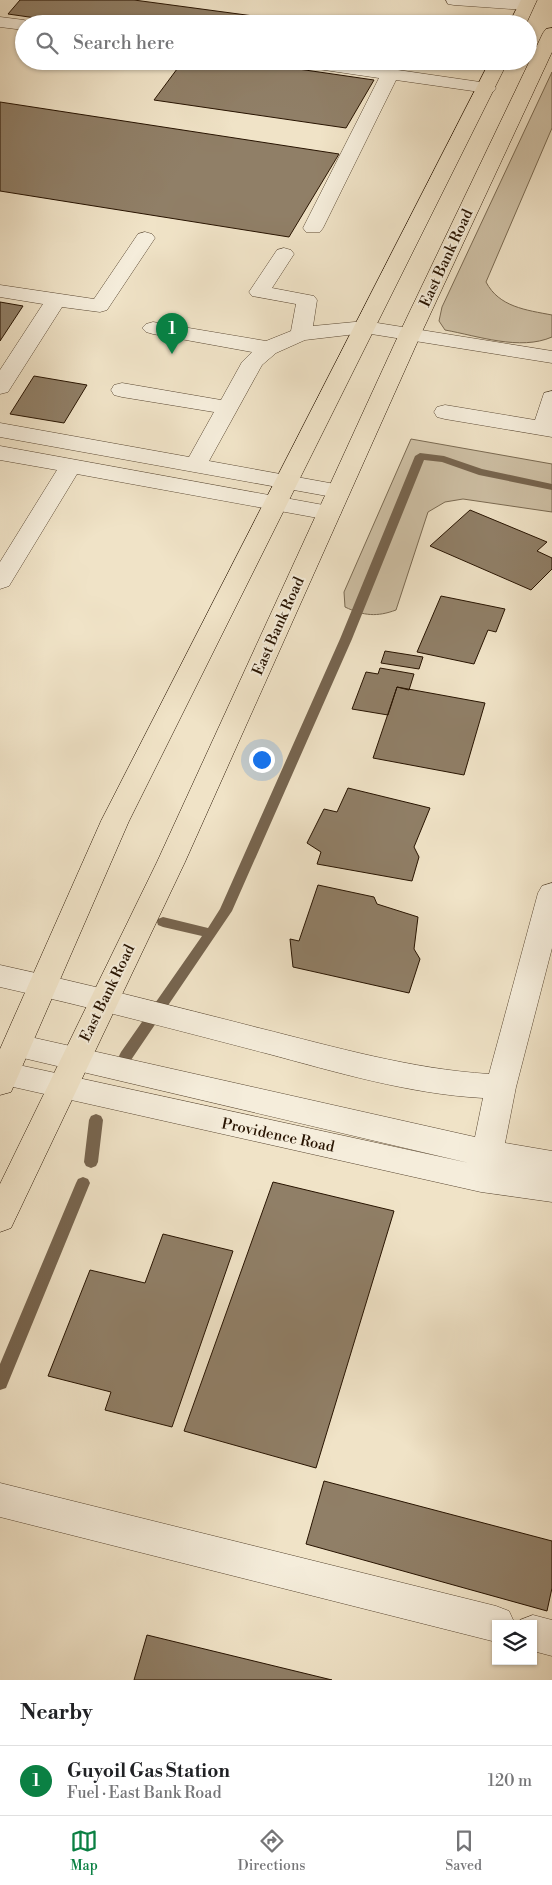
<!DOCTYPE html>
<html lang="en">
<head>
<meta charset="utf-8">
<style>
	:root { --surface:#fff; --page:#f2f2f2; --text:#202124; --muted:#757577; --line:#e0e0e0; --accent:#0b8043 }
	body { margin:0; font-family:"Libre Bodoni",serif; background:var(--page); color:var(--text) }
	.controls { position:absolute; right:15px; bottom:15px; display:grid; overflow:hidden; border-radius:0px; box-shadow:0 1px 4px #0004 }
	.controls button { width:45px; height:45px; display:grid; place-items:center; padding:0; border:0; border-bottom:1px solid var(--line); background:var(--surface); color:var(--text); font:25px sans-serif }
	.you { position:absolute; left:261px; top:759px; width:18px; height:18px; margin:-12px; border:4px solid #fff; border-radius:50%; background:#1a73e8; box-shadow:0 0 0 8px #1a73e833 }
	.badge { display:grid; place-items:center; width:32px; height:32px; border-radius:50%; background:var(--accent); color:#fff; font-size:16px; font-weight:700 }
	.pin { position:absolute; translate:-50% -41px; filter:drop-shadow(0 1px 2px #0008) }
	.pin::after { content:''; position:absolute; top:26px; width:18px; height:15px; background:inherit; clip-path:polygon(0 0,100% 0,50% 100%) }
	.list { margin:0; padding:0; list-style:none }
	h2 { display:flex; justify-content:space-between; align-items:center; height:65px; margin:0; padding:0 20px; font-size:21px }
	h2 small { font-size:16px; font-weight:400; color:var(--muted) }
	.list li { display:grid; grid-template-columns:32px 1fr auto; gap:15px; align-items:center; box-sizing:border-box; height:70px; padding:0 20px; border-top:1px solid var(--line) }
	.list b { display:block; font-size:19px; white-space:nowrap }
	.list p { margin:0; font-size:16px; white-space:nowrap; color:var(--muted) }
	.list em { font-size:16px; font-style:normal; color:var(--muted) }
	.icon { flex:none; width:28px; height:28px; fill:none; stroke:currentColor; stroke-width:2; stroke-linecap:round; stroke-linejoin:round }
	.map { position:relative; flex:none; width:552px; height:1680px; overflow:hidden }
	.search { position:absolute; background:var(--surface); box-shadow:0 1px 4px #0004; left:15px; right:15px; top:15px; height:55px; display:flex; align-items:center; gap:12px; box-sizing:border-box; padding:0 18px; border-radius:28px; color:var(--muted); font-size:19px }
	.sheet { height:135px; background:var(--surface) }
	nav { display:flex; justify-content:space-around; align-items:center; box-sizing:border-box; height:70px; border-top:1px solid var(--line); background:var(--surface); font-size:14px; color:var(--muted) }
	nav a { display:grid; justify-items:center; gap:2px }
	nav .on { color:var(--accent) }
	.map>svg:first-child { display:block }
	.green { fill:#cec0a5; stroke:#7a6a52 }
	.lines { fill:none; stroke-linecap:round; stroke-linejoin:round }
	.stream { fill:#77654f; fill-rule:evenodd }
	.building { fill:#907f67; stroke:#271300 }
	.minor-casing { stroke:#594732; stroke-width:1 }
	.major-casing { stroke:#271300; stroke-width:1 }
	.minor { fill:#f5eddb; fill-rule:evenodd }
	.major { fill:#f0e3c7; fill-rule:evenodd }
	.labels { text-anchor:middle; stroke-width:4; stroke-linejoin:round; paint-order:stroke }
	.street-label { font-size:15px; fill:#271300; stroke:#f5eddb }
</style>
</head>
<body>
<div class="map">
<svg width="552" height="1680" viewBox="0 0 552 1680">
	<rect width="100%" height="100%" fill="#f0e3c7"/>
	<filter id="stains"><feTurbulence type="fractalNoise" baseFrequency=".004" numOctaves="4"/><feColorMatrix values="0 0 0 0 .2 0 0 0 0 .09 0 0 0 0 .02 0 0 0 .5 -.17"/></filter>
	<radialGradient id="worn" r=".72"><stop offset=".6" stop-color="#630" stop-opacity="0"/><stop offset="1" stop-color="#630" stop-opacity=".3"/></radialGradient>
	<path class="green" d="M552,72V128L486,282C499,307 526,310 552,315V337C520,351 478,336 445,330L439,321L442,307Z
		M411,439L552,464V512L463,499L445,502L428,512L396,610C377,617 364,616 345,607L344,592Z"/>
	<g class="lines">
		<path class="stream" d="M420,453L444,456L482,469L552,484V490L479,475L442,462L424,460L352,639L232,911L131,1060L126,1061L121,1060L119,1056L121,1052L202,936L163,927L158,925L157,922L158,919L163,917L208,928L220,909L340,639L415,456Z
			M96,1114L101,1116L103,1120L98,1162L96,1166L91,1168L86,1166L84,1162L89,1120L91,1116Z
			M83,1177L88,1179L90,1183L8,1383L6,1388L0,1390V1364L76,1183L78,1179Z"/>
	</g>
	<path class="building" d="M20,0H134L261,17L257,24H78L8,14Z
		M271,18L319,24H268Z
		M183,61H243L374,80L346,128L154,100Z
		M0,102L339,154L289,237L0,191Z
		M0,302L23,306L0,341Z
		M34,376L87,385L64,423L10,414Z
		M470,510L547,542L537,551L552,558V569L531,590L430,546Z
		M441,596L505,609L496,632L488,630L474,664L417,652Z
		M385,651L423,657L419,669L381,663Z
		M380,668L414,674L409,690L397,687L388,715L352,709L366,672L378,674Z
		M397,687L485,703L464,775L373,758Z
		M348,788L430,808L414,847L419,857L412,881L317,864L321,852L307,843L324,809L337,812Z
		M318,885L374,897L377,904L418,917L414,949L420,959L409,993L293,967L290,939L299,941Z
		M273,1182L394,1211L316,1468L184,1431Z
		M163,1234L233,1251L172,1427L105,1410L111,1392L48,1376L90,1270L145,1283Z
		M324,1481L552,1541V1588L547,1611L306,1544Z
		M147,1635L332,1680H134Z"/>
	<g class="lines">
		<g class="minor-casing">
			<path id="minor" d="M446,0H526L532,1L534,5L532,9L526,10L454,5L448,4Z
				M0,17L24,20L32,24H24V30L0,27Z
				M288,61H336L487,83L493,84L496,88L493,92L487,93L396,80L323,228L320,232H306L303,228L379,78L297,66L291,65Z
				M145,232L152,234L155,238L107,310L100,312L62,307L8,392L0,394V370L43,304L0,297V285L94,299L138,234Z
				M284,248L291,250L294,254L272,288L314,296L317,300L313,326L365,321L552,351V363L365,333L305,340L276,353L262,365L209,461L346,486L350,491L346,496L338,498L0,437V423L189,457L214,412L122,397L114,395L111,390L114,385L122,383L221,400L242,362L252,352L153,334L146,332L142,328L146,324L153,322L266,341L291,331L296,304L252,296L249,292L277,250Z
				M552,391V437L445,419L437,417L434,412L437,407L445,405L535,420L544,393Z
				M0,446L329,506L337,508L341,513L337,518L329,520L77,474L9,586L0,589V562L57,470L0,460Z
				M552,883V948L516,1087L505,1143L552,1151V1202L481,1192L0,1084V1064L5,1062L469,1163L6,1054L2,1046L6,1038L17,1034L475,1137L483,1098C409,1094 336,1072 265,1053C177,1030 89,1007 0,987V965C87,984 173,1006 259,1028C335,1047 411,1069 489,1074L538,893L542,886Z
				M0,1483L496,1606L509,1611L515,1624H496V1642L0,1517Z
				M533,1615L552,1620V1656L533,1651V1624H518L520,1620Z"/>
		</g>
		<g class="major-casing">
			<path id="major" d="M521,0H537L526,24H509Z
				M552,28V52L421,334L185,862L11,1228L0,1232V1184L157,862L399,334L543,33L546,29Z
				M490,61H508L129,821L15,1083L11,1092L0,1095V1049L101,821Z"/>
		</g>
		<use href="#minor" class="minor"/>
		<use href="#major" class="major"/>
	</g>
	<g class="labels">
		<g class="street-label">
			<text transform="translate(446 258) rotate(-65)" y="5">East Bank Road</text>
			<text transform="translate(278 626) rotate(-66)" y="5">East Bank Road</text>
			<text transform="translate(107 993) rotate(-64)" y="5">East Bank Road</text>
			<text transform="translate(278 1135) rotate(12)" y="5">Providence Road</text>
		</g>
	</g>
	<rect width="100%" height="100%" filter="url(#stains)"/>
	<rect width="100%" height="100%" fill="url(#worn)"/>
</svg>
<div class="controls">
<button><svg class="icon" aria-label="layers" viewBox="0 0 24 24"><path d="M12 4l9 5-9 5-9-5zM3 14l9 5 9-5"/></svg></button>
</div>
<div class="you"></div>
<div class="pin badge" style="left:172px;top:354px">1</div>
<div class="search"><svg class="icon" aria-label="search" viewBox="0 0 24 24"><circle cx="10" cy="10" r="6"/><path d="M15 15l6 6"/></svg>Search here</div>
</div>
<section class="sheet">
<h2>Nearby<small></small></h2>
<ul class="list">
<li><span class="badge">1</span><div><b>Guyoil Gas Station</b><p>Fuel · East Bank Road</p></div><em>120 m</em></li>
</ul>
</section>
<nav>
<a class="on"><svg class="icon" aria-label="map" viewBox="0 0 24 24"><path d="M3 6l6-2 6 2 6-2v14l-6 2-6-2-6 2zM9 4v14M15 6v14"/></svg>Map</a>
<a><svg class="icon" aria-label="directions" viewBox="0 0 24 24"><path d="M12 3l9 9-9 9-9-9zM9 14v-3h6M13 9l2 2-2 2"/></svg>Directions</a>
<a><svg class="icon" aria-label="saved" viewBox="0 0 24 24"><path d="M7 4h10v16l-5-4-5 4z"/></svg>Saved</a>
</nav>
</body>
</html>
